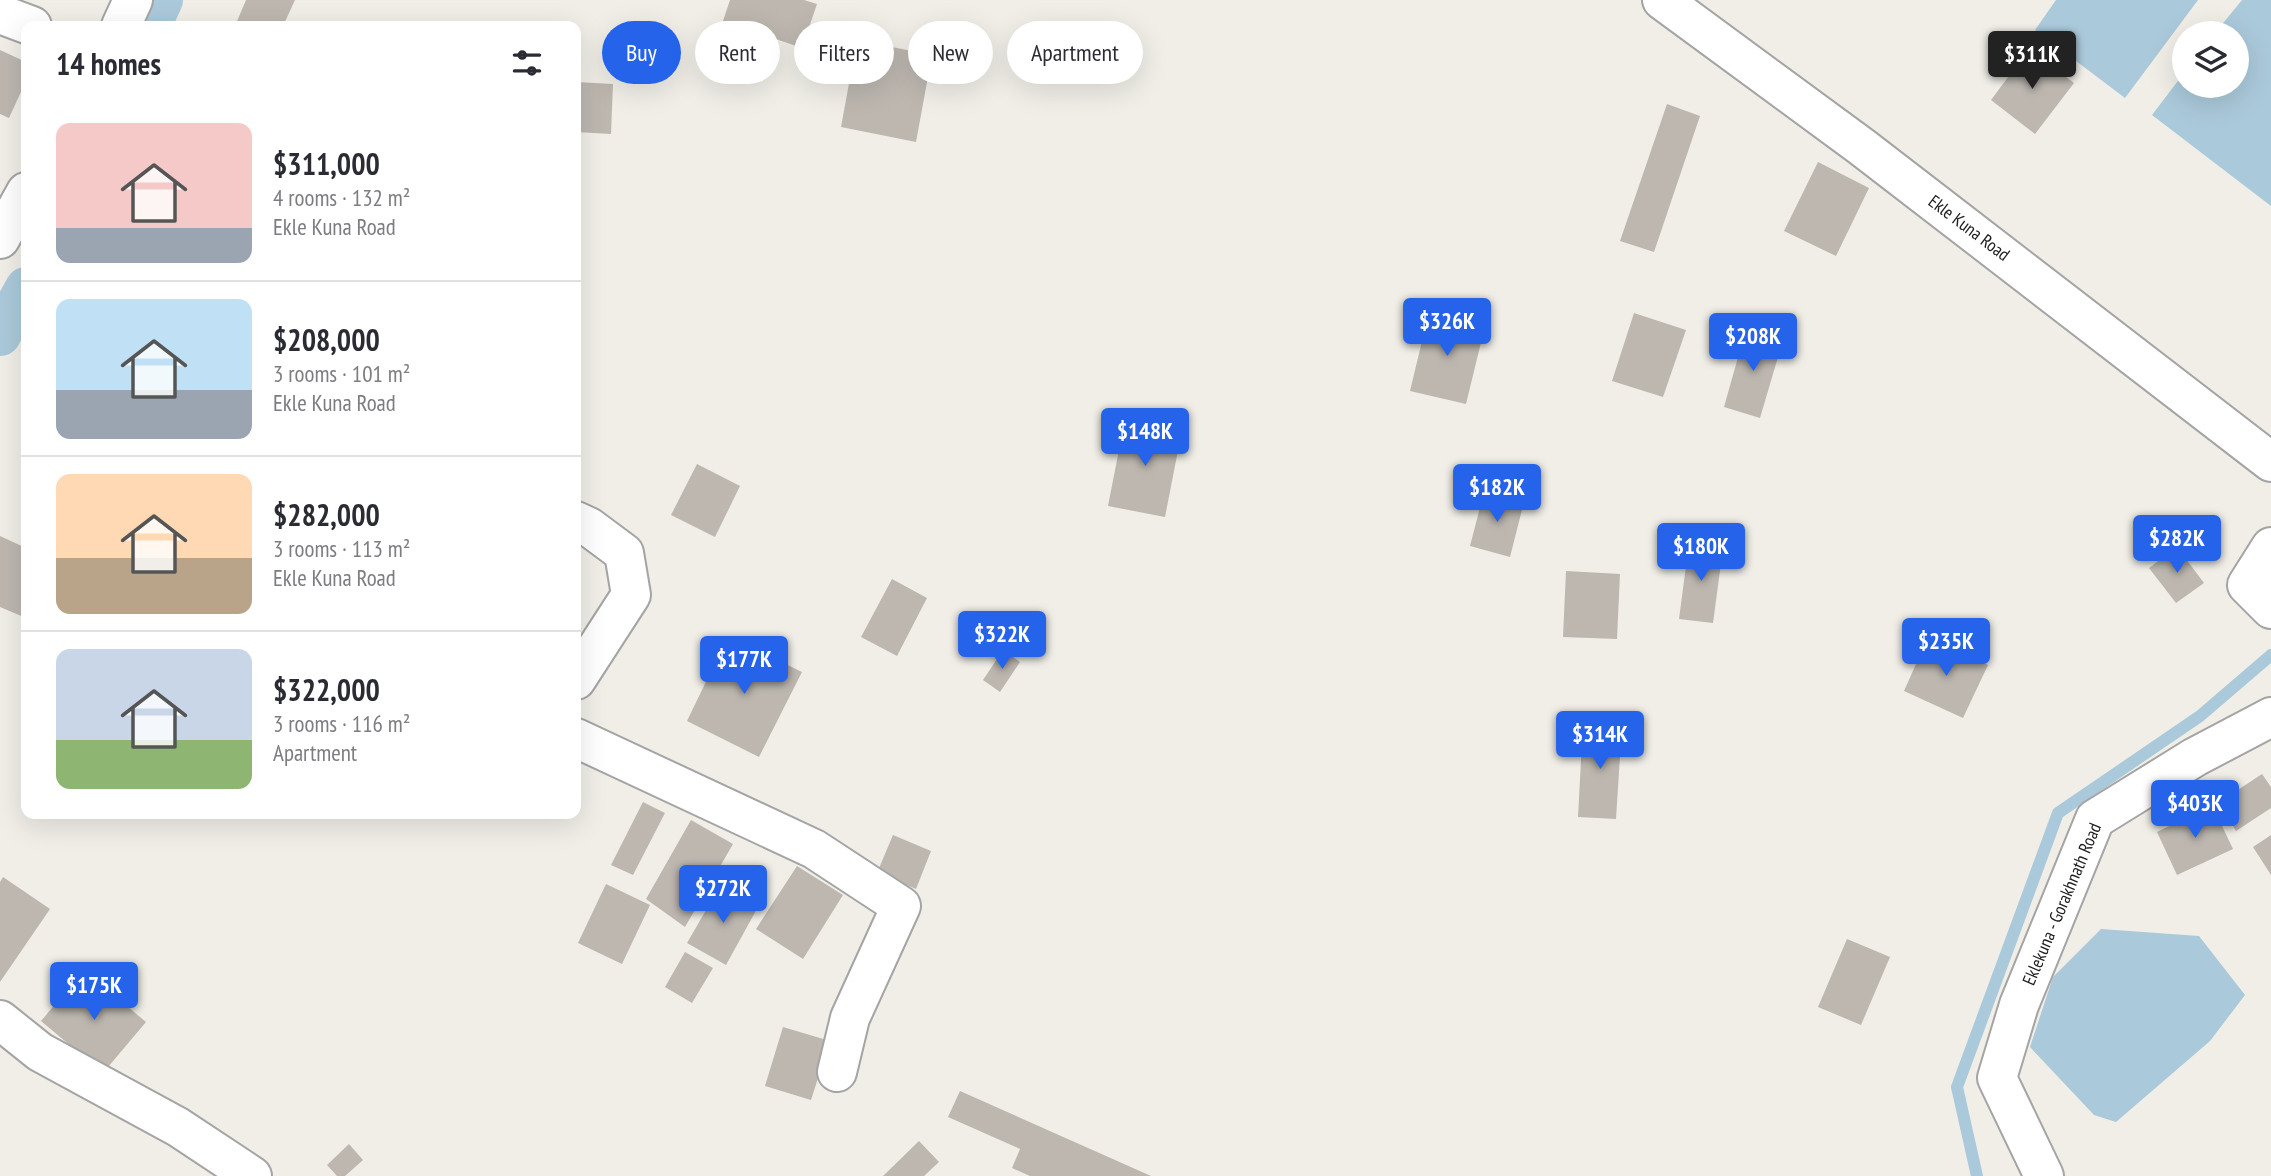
<!DOCTYPE html>
<meta charset="utf-8">
<style>
:root{--surface:#fff;--page:#f2f2f3;--text:#2b2b33;--muted:#7c7c81;--line:#e1e1e2;--accent:#2563eb}
body{margin:0;font-family:"PT Sans Narrow",sans-serif;background:var(--page);color:var(--text);height:100vh;display:flex;flex-direction:column;font-size:26px;white-space:nowrap}
*{box-sizing:border-box;margin:0}
p{font-size:23px;color:var(--muted)}
.icon{flex:none;width:38px;height:38px;fill:none;stroke:currentColor;stroke-width:2;stroke-linecap:round;stroke-linejoin:round}
.map{position:relative;flex:1;overflow:hidden}
.panel{position:absolute;left:21px;top:21px;width:560px;height:798px;display:flex;flex-direction:column;background:var(--surface);border-radius:14px;box-shadow:0 7px 28px #0002}
.panel>*{flex:none}
.banner{position:absolute;left:602px;top:21px;width:665px;height:63px;display:flex;gap:14px}
.buttons{position:absolute;left:2172px;top:21px;display:grid;gap:14px}
.buttons a{display:grid;place-items:center;width:77px;height:77px;border-radius:50%;background:var(--surface);box-shadow:0 7px 28px #0002;font-size:35px}
.price{position:absolute;translate:-50% -60px;padding:0 16px;border-radius:7px;background:var(--accent);color:#fff;font-size:23px;line-height:46px;filter:drop-shadow(0 2px 4px #0008)}
.price::after{content:'';position:absolute;left:50%;top:42px;width:21px;height:16px;margin-left:-10px;background:inherit;clip-path:polygon(0 0,100% 0,50% 100%)}
.price.on{background:#222;color:#fff}
ul{padding:0;list-style:none}
li{display:flex;align-items:center;gap:21px;height:175px;padding:0 35px}
li+li{border-top:2px solid var(--line)}
li span{display:grid;place-items:center;flex:none;width:196px;height:140px;border-radius:14px;color:#555}
li>.icon{margin-inline-start:auto}
span .icon{width:84px;height:84px;fill:#fffc;stroke-width:1}
li b{font-size:30px}
h2{display:flex;justify-content:space-between;align-items:center;height:84px;padding:0 35px;font-size:30px}
.pill{padding:0 24px;border-radius:32px;background:var(--surface);box-shadow:0 7px 28px #0002;font-size:24px;line-height:63px}
.pill.on{background:var(--accent);color:#fff}
.map>svg:first-child{display:block}
.water{fill:#aac9da}
.lines{fill:none;stroke-linecap:round;stroke-linejoin:round}
.stream{stroke:#aac9da;stroke-width:12}
.canal{stroke:#aac9da;stroke-width:42}
.building{fill:#bdb7b0}
.minor-casing{stroke:#a4a4a4;stroke-width:42}
.minor{stroke:#fff;stroke-width:38}
.labels{text-anchor:middle;stroke-width:7;stroke-linejoin:round;paint-order:stroke}
.street-label{font-size:18px;fill:#202020;stroke:#fff}
</style>
<div class="map">
<svg width="2271" height="1176" viewBox="0 0 2271 1176">
<rect width="100%" height="100%" fill="#f0eee7"/>
<path class="water" d="M2056 0H2198L2125 98 2035 30Z
M2242 0H2271V206L2152 115 2184 73V86H2236V33H2215Z
M2101 929 2199 936 2245 995 2210 1041 2116 1122 2094 1115 2030 1047 2053 977Z"/>
<g class="lines">
<path class="stream" d="M1977 1176 1957 1087 2058 813 2200 716 2271 655"/>
<path class="canal" d="M150 26 162 0
M0 335 26 288"/>
</g>
<path class="building" d="M246 0H295L283 26H235Z
M730 0H804L817 4 802 48 723 21Z
M857 40 932 55 916 142 841 127Z
M2029 49 2074 83 2035 134 1991 100Z
M0 50 26 62V81L9 118 0 114Z
M576 82 613 84 611 134 576 132Z
M1667 104 1700 116 1654 252 1620 241Z
M1818 162 1869 188 1836 256 1784 231Z
M1429 312 1485 326 1466 404 1410 391Z
M1634 313 1686 330 1663 397 1612 381Z
M1746 329 1783 340 1760 418 1724 407Z
M1125 419 1182 430 1165 517 1108 506Z
M697 464 740 486 715 537 671 515Z
M1484 492 1524 502 1510 557 1470 546Z
M0 536 26 548V618L0 607Z
M1689 543 1723 548 1713 623 1679 619Z
M2177 547 2204 583 2176 603 2149 568Z
M1566 571 1620 574 1617 639 1563 637Z
M892 579 927 598 897 656 861 637Z
M728 636 802 672 759 757 687 721Z
M1928 637 1988 665 1963 718 1904 691Z
M1003 650 1020 662 1000 692 983 680Z
M1583 723 1622 725 1616 819 1578 817Z
M2262 774 2271 787V808L2236 831 2218 803Z
M643 802 665 813 633 875 611 865Z
M2212 805 2233 849 2177 875 2157 832Z
M691 820 733 844 685 927 646 899Z
M893 835 931 851 916 889 877 873Z
M2271 835V875L2253 847Z
M797 866 843 895 803 959 756 929Z
M3 877 50 909 0 982V882Z
M606 884 650 905 622 964 578 943Z
M720 886 758 907 726 965 687 943Z
M1847 939 1890 957 1861 1025 1818 1007Z
M685 952 713 968 692 1003 665 987Z
M84 970 146 1022 103 1073 41 1021Z
M783 1027 830 1041 811 1100 765 1086Z
M960 1091 1151 1176H1030L1012 1168 1020 1149 948 1117Z
M919 1141 939 1162 924 1176H883Z
M349 1144 363 1160 345 1176H337L327 1165Z"/>
<g class="lines">
<defs>
<path id="minor" d="M1662 0 1862 147 2271 462
M0 14 32 26
M121 26 133 0
M0 239 26 192
M576 521 589 527 624 553 631 595 576 680
M2271 547 2247 585 2271 609
M576 738 814 849 901 906 850 1018 837 1072
M0 1020 40 1052 178 1127 252 1176
M2044 1176 1997 1078 2019 1005 2095 819 2195 757 2271 717"/>
</defs>
<use href="#minor" class="minor-casing"/>
<use href="#minor" class="minor"/>
</g>
<g class="labels">
<g class="street-label">
<text transform="translate(1969 228) rotate(37)" y="6">Ekle Kuna Road</text>
<text transform="translate(2062 904) rotate(-67)" y="6">Eklekuna - Gorakhnath Road</text>
</g>
</g>
</svg>
<div class="buttons">
<a><svg class="icon" aria-label="layers" viewBox="0 0 24 24"><path d="M12 4l9 5-9 5-9-5zM3 14l9 5 9-5"/></svg></a>
</div>
<b class="price on" style="left:2032px;top:91px">$311K</b>
<b class="price" style="left:1447px;top:358px">$326K</b>
<b class="price" style="left:1753px;top:373px">$208K</b>
<b class="price" style="left:1145px;top:468px">$148K</b>
<b class="price" style="left:1497px;top:524px">$182K</b>
<b class="price" style="left:2177px;top:575px">$282K</b>
<b class="price" style="left:1701px;top:583px">$180K</b>
<b class="price" style="left:1002px;top:671px">$322K</b>
<b class="price" style="left:1946px;top:678px">$235K</b>
<b class="price" style="left:744px;top:696px">$177K</b>
<b class="price" style="left:1600px;top:771px">$314K</b>
<b class="price" style="left:2195px;top:840px">$403K</b>
<b class="price" style="left:723px;top:925px">$272K</b>
<b class="price" style="left:94px;top:1022px">$175K</b>
<div class="banner">
<a class="pill on">Buy</a>
<a class="pill">Rent</a>
<a class="pill">Filters</a>
<a class="pill">New</a>
<a class="pill">Apartment</a>
</div>
<section class="panel">
<h2>14 homes<svg class="icon" aria-label="filters" viewBox="0 0 24 24"><path d="M4 7h16M4 17h16"/><circle cx="9" cy="7" r="2"/><circle cx="15" cy="17" r="2"/></svg></h2>
<ul>
<li><span style="background:linear-gradient(#f6c9c9 75%,#9aa5b1 0)"><svg class="icon" aria-label="home" viewBox="0 0 24 24"><path d="M3 11l9-7 9 7M6 9v11h12V9"/></svg></span><div><b>$311,000</b><p>4 rooms · 132 m²</p><p>Ekle Kuna Road</p></div></li>
<li><span style="background:linear-gradient(#bfe0f5 65%,#9aa5b1 0)"><svg class="icon" aria-label="home" viewBox="0 0 24 24"><path d="M3 11l9-7 9 7M6 9v11h12V9"/></svg></span><div><b>$208,000</b><p>3 rooms · 101 m²</p><p>Ekle Kuna Road</p></div></li>
<li><span style="background:linear-gradient(#ffd9b3 60%,#b9a48a 0)"><svg class="icon" aria-label="home" viewBox="0 0 24 24"><path d="M3 11l9-7 9 7M6 9v11h12V9"/></svg></span><div><b>$282,000</b><p>3 rooms · 113 m²</p><p>Ekle Kuna Road</p></div></li>
<li><span style="background:linear-gradient(#c9d6e8 65%,#8fb573 0)"><svg class="icon" aria-label="home" viewBox="0 0 24 24"><path d="M3 11l9-7 9 7M6 9v11h12V9"/></svg></span><div><b>$322,000</b><p>3 rooms · 116 m²</p><p>Apartment</p></div></li>
</ul>
</section>
</div>
